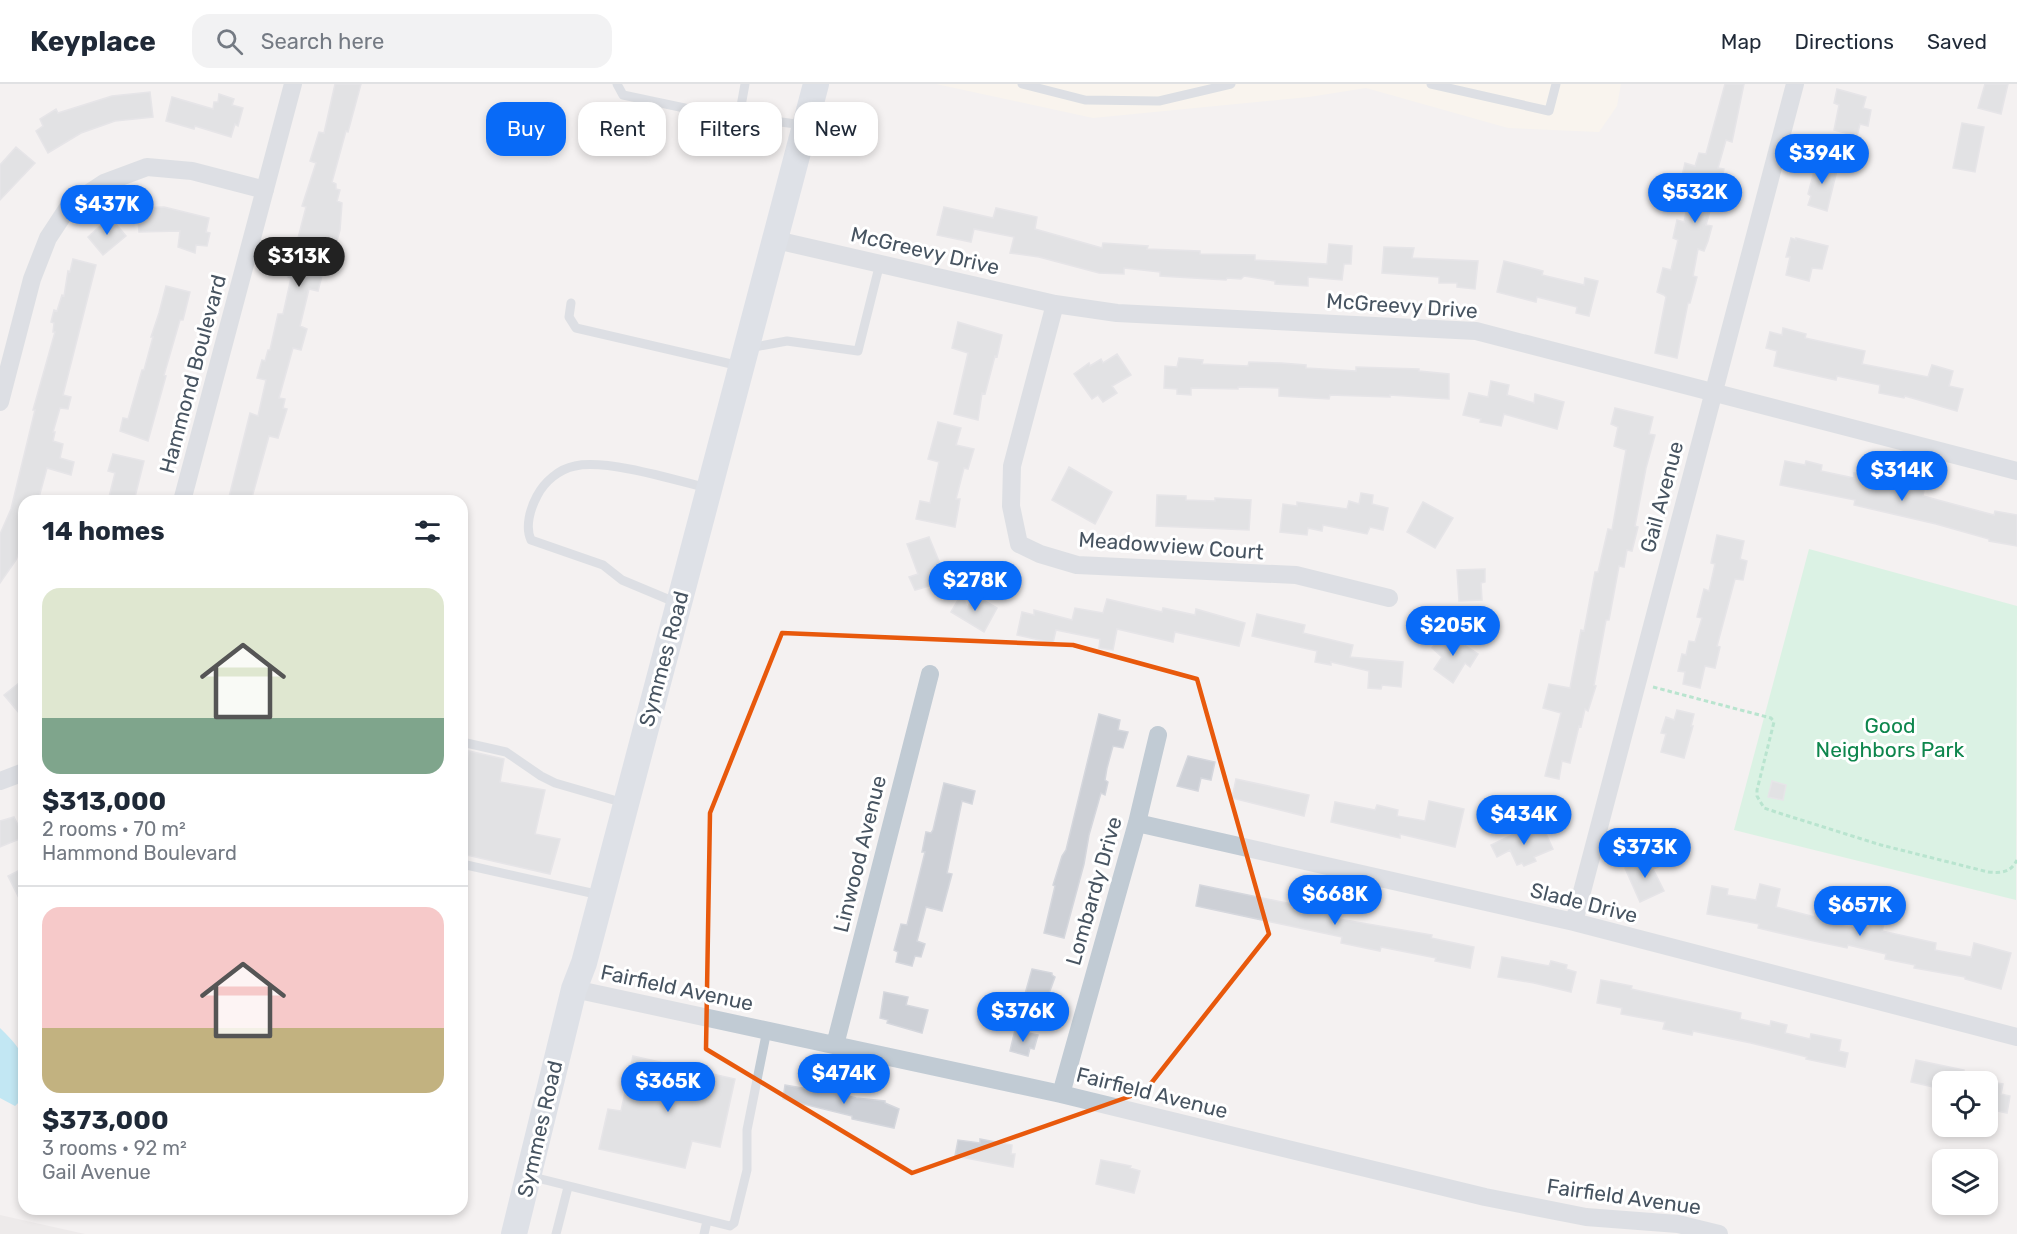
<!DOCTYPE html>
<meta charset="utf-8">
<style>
:root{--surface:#fff;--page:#f2f2f3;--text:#1f2937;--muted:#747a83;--line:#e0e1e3;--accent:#086af7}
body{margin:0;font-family:Rubik,sans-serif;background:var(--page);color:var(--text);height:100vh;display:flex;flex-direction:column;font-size:22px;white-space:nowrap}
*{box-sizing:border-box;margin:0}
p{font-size:20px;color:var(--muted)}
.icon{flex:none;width:33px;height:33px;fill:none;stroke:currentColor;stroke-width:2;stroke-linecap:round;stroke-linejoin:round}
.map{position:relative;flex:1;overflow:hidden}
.details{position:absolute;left:18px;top:411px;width:450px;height:720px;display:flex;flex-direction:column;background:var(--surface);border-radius:18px;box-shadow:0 3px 9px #0003}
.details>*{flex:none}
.hud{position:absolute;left:486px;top:18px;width:570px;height:54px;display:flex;gap:12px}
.tools{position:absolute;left:1932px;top:987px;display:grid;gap:12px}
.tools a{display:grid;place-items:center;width:66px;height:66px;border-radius:12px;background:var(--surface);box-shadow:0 3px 9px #0003;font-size:30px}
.price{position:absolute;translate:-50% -51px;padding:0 14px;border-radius:21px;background:var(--accent);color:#fff;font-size:20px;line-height:39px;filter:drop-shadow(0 2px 3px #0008)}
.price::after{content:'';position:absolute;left:50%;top:36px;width:18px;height:14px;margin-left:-9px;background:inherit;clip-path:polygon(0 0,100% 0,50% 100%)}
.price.current{background:#222;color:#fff}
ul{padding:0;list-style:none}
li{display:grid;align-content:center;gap:12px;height:318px;padding:0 24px}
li+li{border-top:2px solid var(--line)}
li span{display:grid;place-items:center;height:186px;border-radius:18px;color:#555}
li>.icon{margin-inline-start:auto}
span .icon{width:108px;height:108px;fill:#fffc;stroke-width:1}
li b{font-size:26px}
h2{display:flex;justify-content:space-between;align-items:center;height:72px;padding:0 24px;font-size:26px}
.chip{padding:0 21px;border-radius:18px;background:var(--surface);box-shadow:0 3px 9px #0003;font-size:21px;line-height:54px}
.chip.current{background:var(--accent);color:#fff}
header{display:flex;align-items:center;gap:36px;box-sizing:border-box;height:84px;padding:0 30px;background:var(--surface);border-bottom:2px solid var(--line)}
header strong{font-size:28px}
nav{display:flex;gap:33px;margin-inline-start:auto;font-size:21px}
.search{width:420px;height:54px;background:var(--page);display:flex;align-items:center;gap:15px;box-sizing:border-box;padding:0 21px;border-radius:18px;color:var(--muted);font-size:22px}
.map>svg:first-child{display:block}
.commercial{fill:#fef9eb}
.education{fill:#e5e2e3}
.green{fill:#bdf4d4}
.water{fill:#86dbf5}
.building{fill:#cdd0d6;stroke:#d5d7dd;stroke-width:1.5}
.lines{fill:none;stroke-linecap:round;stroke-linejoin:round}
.path{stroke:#71d6a7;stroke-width:3;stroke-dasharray:4.5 3;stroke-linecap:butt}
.service{stroke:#c1cbd4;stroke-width:9}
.minor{stroke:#c1cbd4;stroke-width:18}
.secondary{stroke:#c3cedc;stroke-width:26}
.marked{fill:none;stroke:#e8590c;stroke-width:4.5;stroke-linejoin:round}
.labels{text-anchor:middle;stroke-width:6;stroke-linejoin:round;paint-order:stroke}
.street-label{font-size:21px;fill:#475461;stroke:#fff}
.park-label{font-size:21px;fill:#0e864d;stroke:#fff}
</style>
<header>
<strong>Keyplace</strong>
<div class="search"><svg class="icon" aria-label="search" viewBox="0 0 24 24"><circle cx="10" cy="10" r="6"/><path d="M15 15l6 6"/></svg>Search here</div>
<nav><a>Map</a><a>Directions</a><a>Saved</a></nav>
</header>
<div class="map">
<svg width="2017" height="1150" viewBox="0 0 2017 1150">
<rect width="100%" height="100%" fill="#f4f1f1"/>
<path class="commercial" d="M936 0H1621L1617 22 1599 48 1508 44 1366 4 1309 13 1093 34Z"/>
<path class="education" d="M0 1131 85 1150H0Z"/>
<path class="green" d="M1809 465 2017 522 2016 816 1734 746Z"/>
<path class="water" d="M0 944C29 972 24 975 24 1013L15 1022 0 1014Z"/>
<path class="building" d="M335 0H361L348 48 346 47 332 98 336 100V105L340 106 337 117 342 119 340 146 334 167 329 165 318 207 309 205 300 242 307 245 301 266 293 264 279 314 285 315 283 324 287 325 278 354 269 352 251 417H228L250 329 258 332 266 296 257 294 262 276 265 277 268 266H270L278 230H283L291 194 288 193 306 123 302 122 316 79 310 77 319 48 324 49Z
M1725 0H1744L1732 58 1726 56 1718 84 1724 85 1717 113 1714 112 1706 141 1712 142 1708 157 1704 167 1698 165 1693 192 1697 193 1690 219H1688L1677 274 1655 269 1666 213 1664 211 1657 208 1663 184 1671 186 1678 156 1673 154 1677 136 1684 138 1691 106 1680 101 1685 79 1695 82 1699 69 1706 70Z
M1985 0H2008L2001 30 1978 24Z
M1837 5 1866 13 1863 24 1871 26 1868 42 1860 40 1857 52 1834 46 1839 21 1834 19Z
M150 8 153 33 115 37 81 49 48 69 36 47 43 42 40 35 56 25 58 29 112 12Z
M219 10 234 15 232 21 243 24 238 42 235 40 231 53 195 42 194 45 166 37 172 13 213 25 214 18H218Z
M1962 39 1984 43 1975 88 1953 84Z
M16 63 35 79 0 116V81Z
M1817 76 1838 82 1827 127 1808 121 1811 112 1808 110Z
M164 123 209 134 206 148 210 149 207 162 196 161 195 169 178 163 180 147 139 148 137 124Z
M944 123 993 134 996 124 1037 133 1035 145 1102 164 1103 159 1148 162 1147 165 1200 167V170L1255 171V176L1327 180 1329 160 1352 162 1351 180H1344L1342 196 1308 193V202L1275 200V197L1244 192 1241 195 1227 194 1226 196 1160 192V188L1124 184V190L1099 189 1039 173 1010 169 1014 153 974 145 971 158 937 151Z
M110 133 126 152 103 171 88 153Z
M1791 154 1796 156V154L1828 162 1822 185 1812 184 1809 197 1786 191 1790 173H1786Z
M1384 163 1414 164 1412 174 1478 177 1475 205 1457 203V199H1439V193L1382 189Z
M73 175 96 181 63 311 71 313 68 325 60 324 53 348H55L53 357 63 360 60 374 74 378 71 391 47 384 38 417H24V456L16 476 0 499V450L11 425 35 326H33L55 248H53L54 239 51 238 54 226 57 227 62 211 64 212 68 187 70 188Z
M1504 177 1543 187 1542 191 1584 201 1585 194 1598 197 1589 232 1576 229 1577 223 1537 213 1536 218 1497 208Z
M166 202 190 208 183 236H180L164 291 166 292 148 357 120 347 123 334 128 335 142 286H144L153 253H151L159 229Z
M958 238 1002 251 997 273 995 272 985 310 982 309 978 336 954 330 968 269 952 264Z
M1783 244 1806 250 1805 254 1865 267 1862 280 1928 293 1932 281 1953 287 1949 302 1963 305 1957 327 1905 312 1904 314 1879 309 1880 301 1837 292 1836 296 1774 282 1777 267 1766 264 1770 248 1782 251Z
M1117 270 1131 291 1112 302 1117 309 1103 318 1098 311 1092 315 1074 290 1089 279 1090 282 1101 275 1103 279Z
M1179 274 1203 276 1202 280 1248 282 1249 278 1281 279 1306 281V284L1356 287V283L1419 285V287L1449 290V315L1390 311V313L1330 311 1329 315 1279 312V304L1238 303V305L1191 304V311L1177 310V305L1164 304 1165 282 1177 283Z
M1491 297 1509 301 1507 311 1534 319 1535 310 1564 318 1557 345 1504 330 1501 342 1480 338 1481 335 1463 331 1469 309 1488 313Z
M1615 324 1653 333 1649 350 1655 351 1646 384 1635 442 1638 443 1632 467 1627 466 1624 483 1619 482 1609 536H1606L1594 601 1596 602 1588 627 1585 625 1581 643 1579 642 1570 679 1562 677 1559 695 1545 692 1561 629 1543 624 1549 600 1570 604 1581 546 1584 547 1595 488H1598L1608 445 1612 446 1626 366 1614 362 1618 343 1611 340Z
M938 338 961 344 956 361 974 365 968 385 964 384 956 415H960L955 443 916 435 920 417 930 419 939 378 928 375Z
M113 370 144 377 134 417H108L115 389 108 387Z
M1785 377 1805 381 1806 377 1822 381 1821 387 1854 394V389L1874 393 1872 400 1904 406 1905 402 1924 406 1923 412 1994 431 1995 427 2017 431V462L1989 457V455L1936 440 1854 421 1855 416 1780 401Z
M1069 383 1112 408 1095 440 1052 416Z
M1361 409 1373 411 1372 420 1388 424 1383 446 1370 443 1367 450 1323 441 1322 447 1308 444 1307 451 1280 448 1283 420 1297 422V418L1347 425 1349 417 1359 420Z
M1157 411 1186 412V416L1215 417V414L1251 416 1249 446 1156 442Z
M1423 418 1453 434 1435 464 1407 448Z
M1717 451 1744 457 1740 475 1747 477 1743 496 1735 495 1717 562 1720 563 1715 584 1705 582 1700 604 1683 600 1685 588 1678 587 1682 570 1686 571 1689 557 1695 558 1702 534 1697 533 1704 505 1709 507 1715 480 1711 479Z
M929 453 941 482 951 478 957 494 915 506 909 493 918 490 907 460Z
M1485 485V498L1481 499 1482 516 1459 517 1457 486Z
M962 509 967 524 975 511 997 524 984 548 951 528Z
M1107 515 1162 528 1163 524 1195 531 1196 525 1245 539 1239 562 1175 548 1173 558 1117 545 1113 566 1099 564 1100 555 1056 546 1053 559 1017 551 1022 528 1034 531V526L1072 536 1075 524 1103 529Z
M1257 530 1305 541 1303 549 1353 561 1350 573 1403 578 1401 603 1382 601 1381 605 1368 604 1369 587 1331 578V581L1315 578 1317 567 1252 552Z
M1442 550 1453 556 1454 554 1478 570 1470 583 1465 579 1453 599 1434 585 1442 573 1432 564Z
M24 595V635L4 611Z
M1677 626 1694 630 1691 642H1693L1684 674 1661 668 1666 650 1661 649 1666 633 1674 636Z
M1099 630 1120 636 1118 646 1128 648 1123 664 1113 662 1107 684 1105 696 1108 698 1105 711 1101 709 1089 751 1084 780 1064 854 1044 849 1055 802 1053 801 1062 772 1066 766Z
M469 667 504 675 500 698 545 706 535 750 560 755 550 790 462 770V698Z
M1188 672 1215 678 1211 696 1201 694 1198 707 1177 702Z
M1236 695 1309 711 1304 732 1232 714Z
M1772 697 1786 701 1783 716 1768 713Z
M944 699 975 707 972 720 962 717 947 789 952 790 942 827 926 823 917 857 925 860 921 873 915 872 912 882 896 878 898 868 894 866 901 840 907 841 925 768H922L926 748 931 749 933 746Z
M1429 717 1464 725 1455 763 1400 750V754L1331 738 1335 718 1375 726 1377 721 1398 726 1397 732 1425 737Z
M14 733 24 753 0 763V737Z
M1543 743 1553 765 1534 773 1536 777 1524 782 1522 779 1517 781 1510 766 1497 773 1491 761 1518 748 1520 753Z
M1652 771 1658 783 1653 785 1664 807 1640 818 1625 784Z
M24 784V824L8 792Z
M1760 800 1780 805 1776 823 1815 833V829L1831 833 1830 839 1858 845 1859 842 1869 844 1871 837 1884 840 1882 847 1936 859 1935 866 1971 873 1974 859 2011 869 2001 905 1965 895V893L1914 884 1915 881 1885 875 1886 870 1848 861 1847 864 1814 857 1758 844 1759 840 1707 830 1712 802 1728 805 1727 811 1756 816Z
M1200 801 1340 830 1339 835 1432 851 1431 854 1474 863 1470 884 1435 877 1436 874 1381 863 1380 867 1341 859 1342 853 1196 822Z
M1502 873 1549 882 1551 877 1567 881 1566 885 1576 888 1571 908 1534 899 1498 893Z
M1032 885 1052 889V891L1055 893 1047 915 1025 910Z
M1601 896 1632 902 1631 905 1741 929 1740 935 1770 942 1771 937 1787 941 1785 949 1810 955 1811 950 1841 956 1839 967 1848 969 1845 983 1806 975 1807 973 1751 959 1693 947 1692 951 1663 945 1665 938 1621 930 1622 924 1597 919Z
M884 908 908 913 906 921 928 926 922 949 887 939 888 936 880 934Z
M1015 946 1038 951 1034 965 1030 964 1028 972 1010 967Z
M633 972 735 995 720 1063 692 1057 685 1084 599 1065 608 1025 621 1027Z
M1916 976 1964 986 1961 998H1942V1005L1911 998Z
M1988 998 2003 1000 2001 1010 2010 1012 2007 1029 1988 1025Z
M785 1001 808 1005 809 1001 856 1014 885 1017V1019L899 1025 894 1044 852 1035V1032L783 1015Z
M980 1055 1012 1061 1011 1070H1015L1013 1083 955 1072 958 1056 980 1059Z
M1101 1076 1131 1082 1130 1084 1140 1087 1134 1109 1096 1100Z"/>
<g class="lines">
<path class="path" d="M1653 603 1771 634 1774 638 1757 706V712L1764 724 1782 730 1881 761 1988 788C2002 789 2010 789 2017 776"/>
<path class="service" d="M617 0 623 11 694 26 803 41
M1022 0 1085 16 1159 17 1231 0
M1431 0 1549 27 1556 0
M739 33 745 0
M571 219 569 233 576 244 740 282
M749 264 787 257 858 267 880 179
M677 519 622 496 603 481 531 456C525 443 530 425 537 412 544 398 559 385 575 382 607 375 675 396 707 404
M462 658 506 668 541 692 555 699 624 719
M462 780 600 811
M529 1092 730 1142 734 1139 747 1086V1046L767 946
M556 1150 568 1103
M704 1150 707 1137"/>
<path class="minor" d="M776 156 1055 220 1117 229 1476 247 2017 387
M1055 220 1012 382 1011 422 1019 460 1040 470 1077 481 1296 491 1389 514
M0 318 32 195 48 154 69 122 104 99 147 83 192 87 265 106
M182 417 293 0
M0 697 24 688
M1137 739 1574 838 2017 953
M1574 838 1795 0
M574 905 1061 1010 1485 1113 1586 1133 1678 1140 1719 1150
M835 961 930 590
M1061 1010 1137 739 1158 651"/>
<path class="secondary" d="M514 1150 574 905 584 879 602 811 816 0"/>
</g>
<path d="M0 0H2017V1150H0ZM782 549 1073 561 1197 595 1269 850 1145 1007 912 1089 706 965 710 729Z" fill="#f4f1f1" fill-opacity=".55" fill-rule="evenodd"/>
<path class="marked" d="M782 549 1073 561 1197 595 1269 850 1145 1007 912 1089 706 965 710 729Z"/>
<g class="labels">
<g class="street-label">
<text transform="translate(925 167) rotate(13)" y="7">McGreevy Drive</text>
<text transform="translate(1402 222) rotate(4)" y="7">McGreevy Drive</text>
<text transform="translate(193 290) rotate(-75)" y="7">Hammond Boulevard</text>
<text transform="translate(1662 413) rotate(-75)" y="7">Gail Avenue</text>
<text transform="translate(1171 462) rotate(4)" y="7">Meadowview Court</text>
<text transform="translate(664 575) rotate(-75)" y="7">Symmes Road</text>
<text transform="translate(860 770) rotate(-76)" y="7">Linwood Avenue</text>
<text transform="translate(1094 807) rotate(-74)" y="7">Lombardy Drive</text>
<text transform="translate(1584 819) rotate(14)" y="7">Slade Drive</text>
<text transform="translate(677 904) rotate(12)" y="7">Fairfield Avenue</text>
<text transform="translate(1152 1009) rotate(14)" y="7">Fairfield Avenue</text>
<text transform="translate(540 1045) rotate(-77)" y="7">Symmes Road</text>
<text transform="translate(1624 1113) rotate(8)" y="7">Fairfield Avenue</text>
</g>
<g class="park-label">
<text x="1890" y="649">Good<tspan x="1890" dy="24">Neighbors Park</tspan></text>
</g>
</g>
</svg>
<div class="tools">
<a><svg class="icon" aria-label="locate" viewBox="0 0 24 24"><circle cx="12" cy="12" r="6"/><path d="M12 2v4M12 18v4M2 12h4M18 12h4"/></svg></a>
<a><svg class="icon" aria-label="layers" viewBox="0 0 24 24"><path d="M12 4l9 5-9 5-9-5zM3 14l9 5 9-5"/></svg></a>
</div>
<b class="price" style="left:1822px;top:101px">$394K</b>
<b class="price" style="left:1695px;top:140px">$532K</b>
<b class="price" style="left:107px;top:152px">$437K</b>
<b class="price current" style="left:299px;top:204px">$313K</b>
<b class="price" style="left:1902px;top:418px">$314K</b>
<b class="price" style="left:975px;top:528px">$278K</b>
<b class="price" style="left:1453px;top:573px">$205K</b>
<b class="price" style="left:1524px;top:762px">$434K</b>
<b class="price" style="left:1645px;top:795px">$373K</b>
<b class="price" style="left:1335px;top:842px">$668K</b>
<b class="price" style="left:1860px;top:853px">$657K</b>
<b class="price" style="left:1023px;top:959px">$376K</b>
<b class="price" style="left:844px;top:1021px">$474K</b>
<b class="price" style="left:668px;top:1029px">$365K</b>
<div class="hud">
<a class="chip current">Buy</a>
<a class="chip">Rent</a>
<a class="chip">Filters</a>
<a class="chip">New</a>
</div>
<section class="details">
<h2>14 homes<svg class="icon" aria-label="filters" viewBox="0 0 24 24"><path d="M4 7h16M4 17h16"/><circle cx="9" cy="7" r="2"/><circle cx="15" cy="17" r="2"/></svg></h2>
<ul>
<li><span style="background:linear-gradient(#dfe7d0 70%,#7fa58c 0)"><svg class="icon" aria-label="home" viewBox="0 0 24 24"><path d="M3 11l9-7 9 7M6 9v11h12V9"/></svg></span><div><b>$313,000</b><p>2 rooms · 70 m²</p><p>Hammond Boulevard</p></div></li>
<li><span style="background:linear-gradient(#f6c9c9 65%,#c2b280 0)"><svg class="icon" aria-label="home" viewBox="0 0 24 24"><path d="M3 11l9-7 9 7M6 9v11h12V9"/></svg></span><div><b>$373,000</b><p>3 rooms · 92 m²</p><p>Gail Avenue</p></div></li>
</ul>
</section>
</div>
